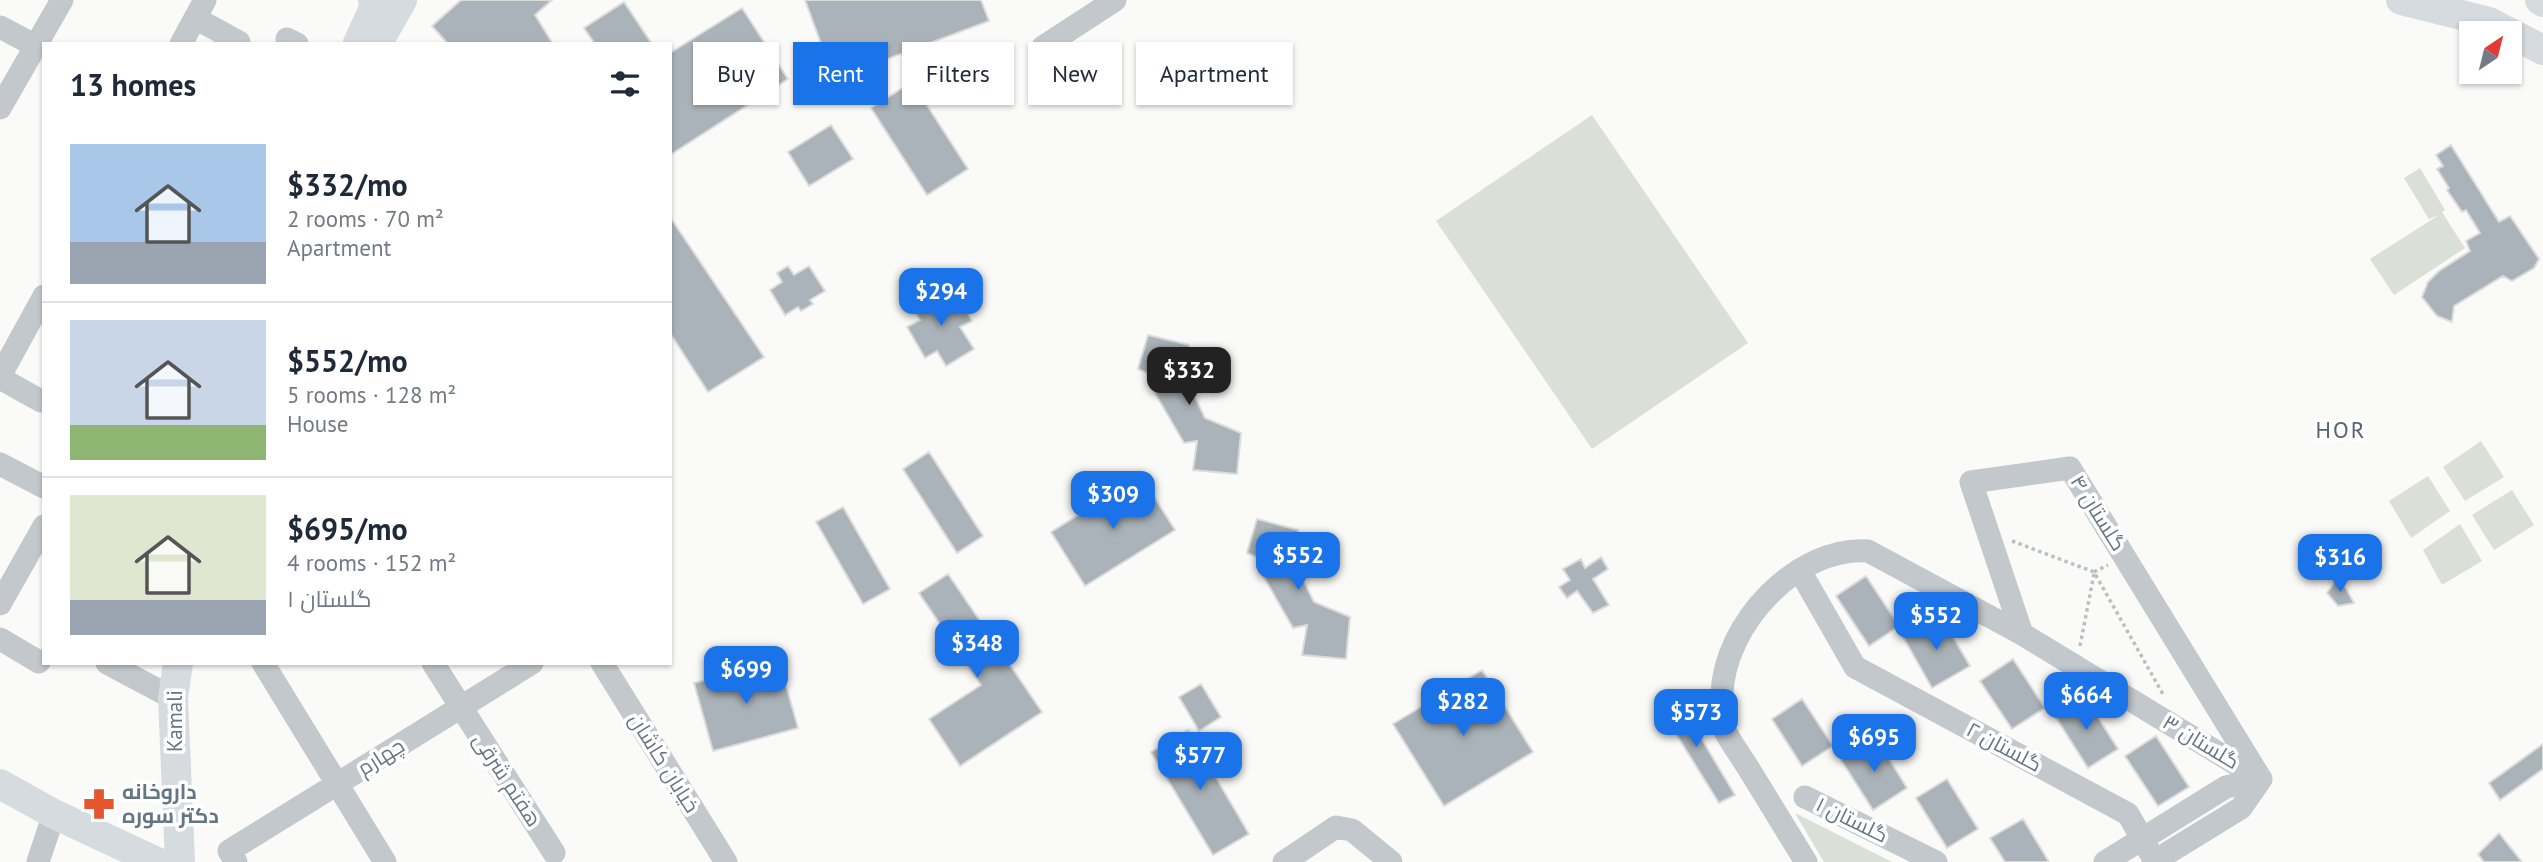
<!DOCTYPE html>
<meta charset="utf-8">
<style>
:root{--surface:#fff;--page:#f2f2f3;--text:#1f2937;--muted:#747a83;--line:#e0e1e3;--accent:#1a73e8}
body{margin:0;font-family:"PT Sans",Cairo,sans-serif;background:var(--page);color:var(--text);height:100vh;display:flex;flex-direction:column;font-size:26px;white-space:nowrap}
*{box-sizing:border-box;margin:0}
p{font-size:23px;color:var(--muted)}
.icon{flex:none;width:38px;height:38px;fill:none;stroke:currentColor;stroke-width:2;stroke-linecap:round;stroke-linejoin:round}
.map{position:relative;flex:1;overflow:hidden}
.drawer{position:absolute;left:42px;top:42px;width:630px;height:623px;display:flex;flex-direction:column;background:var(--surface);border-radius:0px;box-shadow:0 2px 5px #0004}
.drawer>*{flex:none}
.banner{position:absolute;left:693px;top:42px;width:665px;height:63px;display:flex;gap:14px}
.needle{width:46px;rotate:35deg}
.tools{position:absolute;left:2459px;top:21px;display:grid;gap:14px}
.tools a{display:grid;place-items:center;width:63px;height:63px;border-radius:0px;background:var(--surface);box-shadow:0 2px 5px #0004;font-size:35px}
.price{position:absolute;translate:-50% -60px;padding:0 16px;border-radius:14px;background:var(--accent);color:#fff;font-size:23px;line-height:46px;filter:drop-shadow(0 2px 4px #0008)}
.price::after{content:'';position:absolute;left:50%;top:42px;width:21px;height:16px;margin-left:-10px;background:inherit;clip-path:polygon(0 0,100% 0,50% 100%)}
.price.current{background:#222;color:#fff}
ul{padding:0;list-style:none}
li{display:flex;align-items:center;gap:21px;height:175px;padding:0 28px}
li+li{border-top:2px solid var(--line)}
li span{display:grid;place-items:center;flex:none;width:196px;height:140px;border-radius:0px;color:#555}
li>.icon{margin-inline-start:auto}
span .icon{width:84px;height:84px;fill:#fffc;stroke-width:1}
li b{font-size:30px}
h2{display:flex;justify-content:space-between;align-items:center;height:84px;padding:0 28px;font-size:30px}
.chip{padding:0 24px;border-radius:0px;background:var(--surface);box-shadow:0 2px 5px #0004;font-size:24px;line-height:63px}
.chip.current{background:var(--accent);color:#fff}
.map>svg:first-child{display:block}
.green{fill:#dadfd7}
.building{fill:#aab3b9;stroke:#dcdcda;stroke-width:2}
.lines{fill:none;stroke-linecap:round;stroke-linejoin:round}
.path{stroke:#bbbfc2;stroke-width:3.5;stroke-dasharray:3.5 3.5;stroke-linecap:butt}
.minor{stroke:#c3c8cc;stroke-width:23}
.major{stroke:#d6dbdf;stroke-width:30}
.labels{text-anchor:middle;stroke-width:7;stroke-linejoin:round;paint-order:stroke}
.street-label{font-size:21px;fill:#657683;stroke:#fff}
.poi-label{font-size:21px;font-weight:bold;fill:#657683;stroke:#fff;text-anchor:start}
.neighbourhood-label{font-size:23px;letter-spacing:2px;fill:#57646e;stroke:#fff}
</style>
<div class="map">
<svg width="2543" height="862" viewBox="0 0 2543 862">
<rect width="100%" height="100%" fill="#fafaf8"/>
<path class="green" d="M1592 115 1748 343 1592 449 1436 221Z
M2420 168 2445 210 2442 212 2465 248 2394 295 2370 259 2439 215 2429 219 2404 178Z
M2481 441 2504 477 2465 501 2443 467Z
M2428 476 2450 511 2411 538 2389 501Z
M2512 490 2534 525 2494 550 2472 515Z
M2460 524 2482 561 2442 585 2423 550Z
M1795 813 1892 862H1824Z"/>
<path class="building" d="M461 0H552L535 15 553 44H448L432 26Z
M805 0H981L989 21 834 79Z
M624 2 652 44H595L584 28Z
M742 8 788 79 670 155V53Z
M912 82 968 169 927 195 871 108Z
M831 125 853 159 809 186 788 152Z
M2451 145 2499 222 2510 216 2539 259 2534 268 2512 281 2503 276 2454 306 2452 322 2437 316 2422 297 2428 282 2439 271 2470 251 2466 241 2480 233 2466 210 2462 212 2447 190 2449 188 2437 169 2443 166 2436 155Z
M670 217 764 357 708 392 670 333Z
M788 266 794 275 809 266 825 291 810 300 813 304 801 311 798 307 785 315 770 290 782 282 777 273Z
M938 289 951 310 962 303 972 321 960 327 974 349 946 366 937 351 925 358 907 327 920 320 911 305Z
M1148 335 1189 345 1188 383 1205 418 1241 433 1237 474 1193 470 1197 441 1184 443 1152 388 1157 377 1138 369Z
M929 452 983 536 957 553 903 469Z
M1141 476 1175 530 1085 586 1051 532Z
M843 507 890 589 863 604 816 522Z
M1257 519 1298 530 1297 568 1314 602 1350 617 1346 659 1302 655 1307 625 1293 628 1261 572 1266 561 1247 553Z
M1601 557 1608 569 1593 579 1609 605 1593 613 1577 591 1567 598 1559 587 1570 580 1563 569 1581 559 1585 568Z
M948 574 1042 712 960 766 929 719 981 685 919 593Z
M1866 576 1899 626 1869 646 1836 596Z
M2339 576 2354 603 2338 606 2327 593Z
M1940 615 1970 666 1932 688 1903 637Z
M2013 659 2045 708 2012 729 1980 681Z
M779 660 798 728 713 751 694 683Z
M1482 670 1533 752 1444 806 1393 724Z
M1201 684 1221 717 1199 731 1179 697Z
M1676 696 1735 795 1719 803 1658 705Z
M2085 697 2118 749 2088 768 2055 716Z
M1802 699 1833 746 1802 766 1772 719Z
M1188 730 1249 834 1213 855 1151 752Z
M2156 736 2189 787 2158 806 2125 756Z
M1876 738 1907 788 1873 810 1841 760Z
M2543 744V769L2500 800 2489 783Z
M1947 779 1978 829 1947 848 1916 798Z
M2023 819 2049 862H2005L1990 838Z
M2499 833 2522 862H2484L2478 854Z"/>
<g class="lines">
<path class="path" d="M2012 541 2094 572 2164 696
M2094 572 2108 565
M2080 646 2094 574"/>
<path class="minor" d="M195 18 239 42
M0 27 36 46
M287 39 297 44
M181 44 205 0
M1043 47 1115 0
M0 108 62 0
M0 376 44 296
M0 378 41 401
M0 464 44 487
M1800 571 1855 667 2128 814 2155 861
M0 604 44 526
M2022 634 1971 482 2070 468 2259 776
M0 639 39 662
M107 663 173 698
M263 663 385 862
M433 663 554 853
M602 663 726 862
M1805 797 1936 862
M38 862 54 814
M236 862 229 851 532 663
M1284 862 1336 827 1352 830 1391 862
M1806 862C1786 830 1767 798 1747 766 1739 753 1728 739 1722 725 1719 717 1722 703 1722 694 1724 624 1797 546 1868 551L2022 634 2261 779
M2105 862 2226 787 2261 779
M2153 862 2241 808 2261 779"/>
<path class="major" d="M2401 0 2489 22 2543 50
M2540 0 2543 2
M358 43 374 8 373 0
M377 44 402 0
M178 663 173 698 180 862
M0 784 54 814 157 862"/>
</g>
<defs>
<symbol id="pharmacy-bare" viewBox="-9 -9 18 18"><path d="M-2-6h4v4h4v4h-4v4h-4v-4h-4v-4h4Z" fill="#e4572e" stroke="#fff" stroke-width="2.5" paint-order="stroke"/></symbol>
</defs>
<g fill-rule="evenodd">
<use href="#pharmacy-bare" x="77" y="782" width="44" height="44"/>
</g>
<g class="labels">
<g class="street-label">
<text transform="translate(2098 513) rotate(58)" y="7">گلستان ۴</text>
<text transform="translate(175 721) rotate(-90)" y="7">Kamali</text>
<text transform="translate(2201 742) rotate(31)" y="7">گلستان ۳</text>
<text transform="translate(2004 747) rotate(28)" y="7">گلستان ۲</text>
<text transform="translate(381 757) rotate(-32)" y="7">چهارم</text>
<text transform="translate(664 763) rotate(58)" y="7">خیابان کاشان</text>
<text transform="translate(507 780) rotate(57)" y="7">هفتم شرقی</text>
<text transform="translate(1852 820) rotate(26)" y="7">گلستان ۱</text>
</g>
<g class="poi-label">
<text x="122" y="799">داروخانه<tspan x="122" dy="24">دکتر سوره</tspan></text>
</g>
<g class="neighbourhood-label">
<text x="2341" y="438">HOR</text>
</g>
</g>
</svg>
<div class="tools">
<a><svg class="needle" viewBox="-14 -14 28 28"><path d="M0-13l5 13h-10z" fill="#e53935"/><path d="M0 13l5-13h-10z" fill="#747a83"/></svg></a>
</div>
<b class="price" style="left:941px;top:328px">$294</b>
<b class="price current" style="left:1189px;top:407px">$332</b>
<b class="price" style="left:1113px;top:531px">$309</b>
<b class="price" style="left:1298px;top:592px">$552</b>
<b class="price" style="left:2340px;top:594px">$316</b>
<b class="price" style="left:1936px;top:652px">$552</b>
<b class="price" style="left:977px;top:680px">$348</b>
<b class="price" style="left:746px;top:706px">$699</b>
<b class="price" style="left:2086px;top:732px">$664</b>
<b class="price" style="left:1463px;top:738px">$282</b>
<b class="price" style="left:1696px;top:749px">$573</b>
<b class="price" style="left:1874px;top:774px">$695</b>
<b class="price" style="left:1200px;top:792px">$577</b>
<div class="banner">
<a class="chip">Buy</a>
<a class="chip current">Rent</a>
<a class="chip">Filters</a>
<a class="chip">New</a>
<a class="chip">Apartment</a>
</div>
<section class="drawer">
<h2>13 homes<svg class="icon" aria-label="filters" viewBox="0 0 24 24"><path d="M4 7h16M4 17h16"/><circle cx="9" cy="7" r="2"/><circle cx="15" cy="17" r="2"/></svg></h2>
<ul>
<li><span style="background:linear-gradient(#a9c7e8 70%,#9aa5b1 0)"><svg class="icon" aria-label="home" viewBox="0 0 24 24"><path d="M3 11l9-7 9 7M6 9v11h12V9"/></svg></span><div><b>$332/mo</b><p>2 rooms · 70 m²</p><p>Apartment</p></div></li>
<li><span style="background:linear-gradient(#c9d6e8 75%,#8fb573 0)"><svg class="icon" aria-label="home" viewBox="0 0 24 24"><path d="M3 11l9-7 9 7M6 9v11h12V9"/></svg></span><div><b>$552/mo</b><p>5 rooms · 128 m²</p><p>House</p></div></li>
<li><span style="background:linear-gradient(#dfe7d0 75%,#9aa5b1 0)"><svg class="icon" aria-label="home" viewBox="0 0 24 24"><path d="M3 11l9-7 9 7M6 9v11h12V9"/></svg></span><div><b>$695/mo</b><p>4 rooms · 152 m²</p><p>گلستان ۱</p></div></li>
</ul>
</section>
</div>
